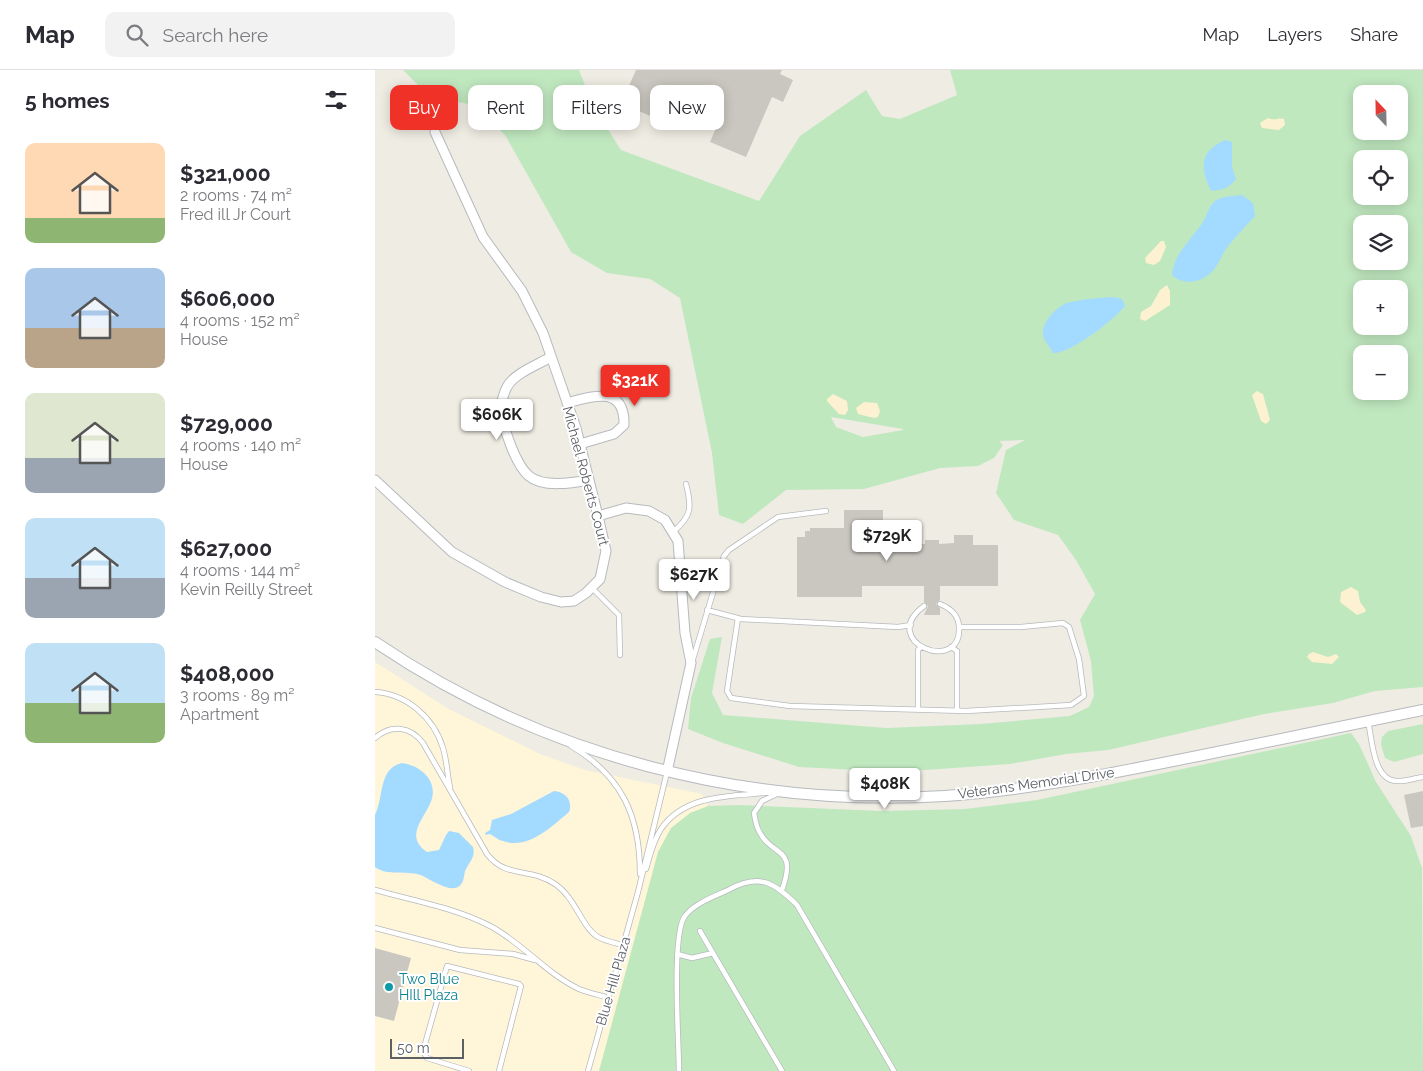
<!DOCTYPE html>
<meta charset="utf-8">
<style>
:root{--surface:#fff;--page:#f2f2f3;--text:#2b2b33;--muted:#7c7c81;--line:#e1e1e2;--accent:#f03128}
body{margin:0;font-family:Raleway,sans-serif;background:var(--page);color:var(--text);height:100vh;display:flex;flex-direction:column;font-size:19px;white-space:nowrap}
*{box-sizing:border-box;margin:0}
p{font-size:16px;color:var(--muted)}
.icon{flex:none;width:28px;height:28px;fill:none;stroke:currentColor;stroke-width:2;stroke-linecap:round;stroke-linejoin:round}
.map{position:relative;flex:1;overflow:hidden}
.details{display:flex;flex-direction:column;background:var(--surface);width:375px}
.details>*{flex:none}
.top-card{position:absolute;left:15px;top:15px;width:475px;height:45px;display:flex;gap:10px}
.needle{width:32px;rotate:338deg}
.buttons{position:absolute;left:978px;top:15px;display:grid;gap:10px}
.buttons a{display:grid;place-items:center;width:55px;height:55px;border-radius:10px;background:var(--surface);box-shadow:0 2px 12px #0003;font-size:25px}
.scale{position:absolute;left:15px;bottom:12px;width:74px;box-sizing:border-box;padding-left:5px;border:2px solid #5b6065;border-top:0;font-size:14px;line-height:18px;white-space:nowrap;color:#5b6065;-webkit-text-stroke:4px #fff;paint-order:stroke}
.price{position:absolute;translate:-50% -42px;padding:0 11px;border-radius:5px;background:#fff;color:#222;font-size:16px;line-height:32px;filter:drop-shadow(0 1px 2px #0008)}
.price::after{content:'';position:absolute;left:50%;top:30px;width:15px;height:11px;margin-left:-8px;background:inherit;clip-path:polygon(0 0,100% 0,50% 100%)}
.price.current{background:var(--accent);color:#fff}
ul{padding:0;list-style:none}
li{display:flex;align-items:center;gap:15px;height:125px;padding:0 25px}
li span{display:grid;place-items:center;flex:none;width:140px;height:100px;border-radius:10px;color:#555}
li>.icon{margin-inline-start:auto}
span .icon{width:60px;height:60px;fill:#fffc;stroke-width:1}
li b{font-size:21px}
h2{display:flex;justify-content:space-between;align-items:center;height:60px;padding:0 25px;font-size:21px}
.chip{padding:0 18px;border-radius:10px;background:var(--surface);box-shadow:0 2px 12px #0003;font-size:18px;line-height:45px}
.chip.current{background:var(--accent);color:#fff}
header{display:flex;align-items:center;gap:30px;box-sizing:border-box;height:70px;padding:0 25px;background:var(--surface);border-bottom:1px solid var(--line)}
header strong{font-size:24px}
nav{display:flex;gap:28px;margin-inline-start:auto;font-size:18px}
.search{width:350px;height:45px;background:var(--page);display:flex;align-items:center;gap:12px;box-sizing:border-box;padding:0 18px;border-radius:10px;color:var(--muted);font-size:19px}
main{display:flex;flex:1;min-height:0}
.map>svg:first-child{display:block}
.commercial{fill:#fff5d8}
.green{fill:#c0e8bf;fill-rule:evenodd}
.sand{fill:#fcf1d1}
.water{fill:#a3daff}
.building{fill:#cac7c0}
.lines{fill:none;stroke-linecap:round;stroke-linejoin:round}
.service-casing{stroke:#b6babe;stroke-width:6}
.minor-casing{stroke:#b6babe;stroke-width:11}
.tertiary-casing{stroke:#b6babe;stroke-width:12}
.service{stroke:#fff;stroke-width:4.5}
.minor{stroke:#fff;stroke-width:9}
.tertiary{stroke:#fff;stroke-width:10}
.culture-dot{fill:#0f9aa8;stroke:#fff;stroke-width:2}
.labels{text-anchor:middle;stroke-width:4;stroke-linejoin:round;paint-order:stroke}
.street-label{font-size:14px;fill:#5b6065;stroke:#fff}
.culture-label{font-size:14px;fill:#0d838f;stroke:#fff;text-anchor:start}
</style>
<header>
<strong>Map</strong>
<div class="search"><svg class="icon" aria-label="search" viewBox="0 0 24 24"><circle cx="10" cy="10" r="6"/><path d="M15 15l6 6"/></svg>Search here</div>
<nav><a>Map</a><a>Layers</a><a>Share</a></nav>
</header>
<main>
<section class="details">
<h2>5 homes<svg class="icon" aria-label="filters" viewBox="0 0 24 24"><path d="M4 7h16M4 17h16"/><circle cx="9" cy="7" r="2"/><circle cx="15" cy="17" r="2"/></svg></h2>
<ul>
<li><span style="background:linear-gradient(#ffd9b3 75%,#8fb573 0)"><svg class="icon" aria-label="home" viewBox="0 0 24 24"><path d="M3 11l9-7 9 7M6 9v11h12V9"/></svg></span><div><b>$321,000</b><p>2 rooms · 74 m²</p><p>Fred ill Jr Court</p></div></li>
<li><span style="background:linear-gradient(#a9c7e8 60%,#b9a48a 0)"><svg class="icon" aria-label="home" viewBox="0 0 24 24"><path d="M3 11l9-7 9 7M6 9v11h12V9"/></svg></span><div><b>$606,000</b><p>4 rooms · 152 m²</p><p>House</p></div></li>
<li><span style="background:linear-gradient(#dfe7d0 65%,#9aa5b1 0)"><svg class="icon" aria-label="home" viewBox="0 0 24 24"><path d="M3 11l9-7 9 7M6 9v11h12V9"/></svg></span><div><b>$729,000</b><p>4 rooms · 140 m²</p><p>House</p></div></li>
<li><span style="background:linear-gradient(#bfe0f5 60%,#9aa5b1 0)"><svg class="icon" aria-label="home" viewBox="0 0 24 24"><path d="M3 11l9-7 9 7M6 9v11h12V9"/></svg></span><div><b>$627,000</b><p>4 rooms · 144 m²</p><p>Kevin Reilly Street</p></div></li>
<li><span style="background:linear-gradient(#bfe0f5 60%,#8fb573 0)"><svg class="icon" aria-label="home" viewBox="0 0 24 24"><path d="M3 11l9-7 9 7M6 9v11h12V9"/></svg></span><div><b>$408,000</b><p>3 rooms · 89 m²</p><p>Apartment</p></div></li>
</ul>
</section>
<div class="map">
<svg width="1048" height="1001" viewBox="0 0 1048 1001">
<rect width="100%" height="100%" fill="#efece3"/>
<path class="commercial" d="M0 592 72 638 165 684 210 700 327 724 334 739 252 1001H0Z"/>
<path class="green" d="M28 0H204L218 36 246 80 384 131 425 66 491 20 507 46 525 49 582 25 575 0H1048V617L1000 621 958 633 889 644 733 680 691 684 635 694 522 702 424 697 348 673 313 659 316 628 335 569 347 567 337 623 348 645 511 658 606 654 695 646 714 637 719 626 716 591 705 550 720 524 701 490 683 465 639 450 621 423 631 380 650 370 624 371 628 375 619 388 603 396 565 398 489 419 411 420 368 454 344 445 337 383 305 228 275 209 232 203 196 182 130 65 99 35 55 27ZM986 24H1024V61H986ZM986 89H1024V126H986ZM986 154H1024V191H986ZM986 219H1024V256H986ZM986 284H1024V321H986ZM456 347 528 359V360L488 367 461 357Z
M1048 654V684L1019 692 1010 688 1006 675 1007 667 1013 661Z
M976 663 984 674 1001 712 1036 766 1047 798 1048 1001H224L283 782 296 758 315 743 333 736 363 735 506 741 590 739 662 730Z"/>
<path class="sand" d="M893 48C899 51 904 47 909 49L910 55 904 60 887 58 885 53Z
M786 171H789L791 177 785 191 779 195 771 193 770 188Z
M792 215 795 221V235L770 251 765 249 766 242 776 236 785 220Z
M882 321 888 324 895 350 891 354 886 351 877 325Z
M458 324 472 331 473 340 470 345 464 344 452 331V329Z
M489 332 502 333 505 341 503 347 499 348 483 344 481 338Z
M976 517 983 521 985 532 991 540 990 542 982 545 965 532 966 522Z
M938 582 953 587 961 584 964 587 957 594 937 592 932 587 934 584Z"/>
<path class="water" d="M850 70 857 72V97L861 109C854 118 848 120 836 121 825 97 824 82 850 70Z
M867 125 878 133 880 146C871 156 862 165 854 175 849 181 846 188 842 195 833 211 811 218 797 205 799 184 814 172 826 155 831 148 833 137 840 131 847 126 859 126 867 125Z
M738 227 747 229 750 236C740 249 694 285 678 283 675 277 670 272 668 266 666 252 683 234 696 232 709 229 724 228 738 227Z
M27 693C47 696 65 712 55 734 47 751 30 767 52 782L64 780 71 765 74 761 84 763 98 777C101 787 94 792 90 801 89 805 89 809 87 813 78 828 53 806 42 804 28 801 12 806 0 797V745C9 728 3 698 27 693Z
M179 721C191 722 198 731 194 742 176 757 153 780 128 771 122 770 119 765 114 764L111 765 110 763 115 760 117 750 136 744Z"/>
<path class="building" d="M261 0H407L405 4 418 10 408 32 397 27 371 87 335 72 349 39 297 16 283 49 246 34Z
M469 440H508V477H537V474H550V470H564V474L579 473V465H598V475H623V516H565V530L561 534 565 538V545H549L553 536 549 532V516H487V527H422V467H430V461H435V458H469Z
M1048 721V756L1036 758 1029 725Z
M0 878 36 888 19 951 0 946Z"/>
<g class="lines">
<defs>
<path id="service" d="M298 462C317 446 317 437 311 414
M216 517 244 545 245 585
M549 536C501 572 588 606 584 556 583 544 575 538 565 534
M332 540 366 549 523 557 536 555
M363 548 352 621 356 628 415 636 591 641 696 635 709 626 704 589 694 557 688 553 646 557H584
M576 577 582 581V640
M318 589 349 486 354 480 403 447 451 441
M0 622C32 624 59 648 68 678 72 691 72 704 75 717
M543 639V580L546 577
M993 651C997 668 998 710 1021 711 1030 712 1039 708 1048 707
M0 668C16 654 35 656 48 673L112 784C131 809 155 797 180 814 201 828 207 858 223 867 230 871 240 873 248 875
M196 676C247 706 265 746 265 804
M404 723 387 731 379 743C380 749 381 756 384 761 397 788 423 775 407 820
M271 799C275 785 278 771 286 759 309 725 354 726 390 723
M0 820C39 831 82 838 117 857 148 874 172 904 204 919 214 923 224 925 234 928
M0 858 85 880 138 884 160 890
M325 861 407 1001
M302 884 317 888 338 883
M94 1001 52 988 48 981 72 896 144 914 146 916 124 1001
M213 1001 263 822 292 702
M304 1001C304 973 296 864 310 846 319 833 341 826 355 819 385 803 400 813 422 835L519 1001"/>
<path id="minor" d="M176 287C164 294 138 304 132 317 129 322 126 333 126 339 128 357 140 394 154 406 168 418 198 413 214 410
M192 333C218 326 250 315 249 355L239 364 205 374
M0 410 77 482 130 512 166 527 186 532 199 531 211 523 225 509 231 481 223 446 201 358 168 263 147 221 108 167 60 62
M223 446 251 438 274 441 290 450 303 471 310 563 316 593 292 702"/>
<path id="tertiary" d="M0 572C166 685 369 738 570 726 655 720 739 703 823 686 898 671 973 655 1048 640"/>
</defs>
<use href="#service" class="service-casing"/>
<use href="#minor" class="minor-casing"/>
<use href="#tertiary" class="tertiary-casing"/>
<use href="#service" class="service"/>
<use href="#minor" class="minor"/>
<use href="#tertiary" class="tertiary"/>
</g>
<circle class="culture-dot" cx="14" cy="917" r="5"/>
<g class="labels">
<g class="street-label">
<text transform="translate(211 406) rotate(75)" y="5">Michael Roberts Court</text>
<text transform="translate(661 713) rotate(-8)" y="5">Veterans Memorial Drive</text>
<text transform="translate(238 911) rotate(-74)" y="5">Blue Hill Plaza</text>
</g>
<g class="culture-label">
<text x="24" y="914">Two Blue<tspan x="24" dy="16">HIll Plaza</tspan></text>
</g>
</g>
</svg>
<div class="buttons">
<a><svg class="needle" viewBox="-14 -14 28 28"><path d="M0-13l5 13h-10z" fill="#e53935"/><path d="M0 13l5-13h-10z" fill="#7c7c81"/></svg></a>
<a><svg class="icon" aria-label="locate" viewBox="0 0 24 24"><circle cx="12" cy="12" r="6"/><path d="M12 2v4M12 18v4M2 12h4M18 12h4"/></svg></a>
<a><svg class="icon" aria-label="layers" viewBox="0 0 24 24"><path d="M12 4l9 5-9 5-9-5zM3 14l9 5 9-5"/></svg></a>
<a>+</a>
<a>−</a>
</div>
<div class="scale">50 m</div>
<b class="price current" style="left:260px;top:337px">$321K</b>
<b class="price" style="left:122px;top:371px">$606K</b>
<b class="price" style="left:512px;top:492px">$729K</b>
<b class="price" style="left:319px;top:531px">$627K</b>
<b class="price" style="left:510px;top:740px">$408K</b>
<div class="top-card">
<a class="chip current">Buy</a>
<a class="chip">Rent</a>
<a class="chip">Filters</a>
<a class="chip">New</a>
</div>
</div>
</main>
